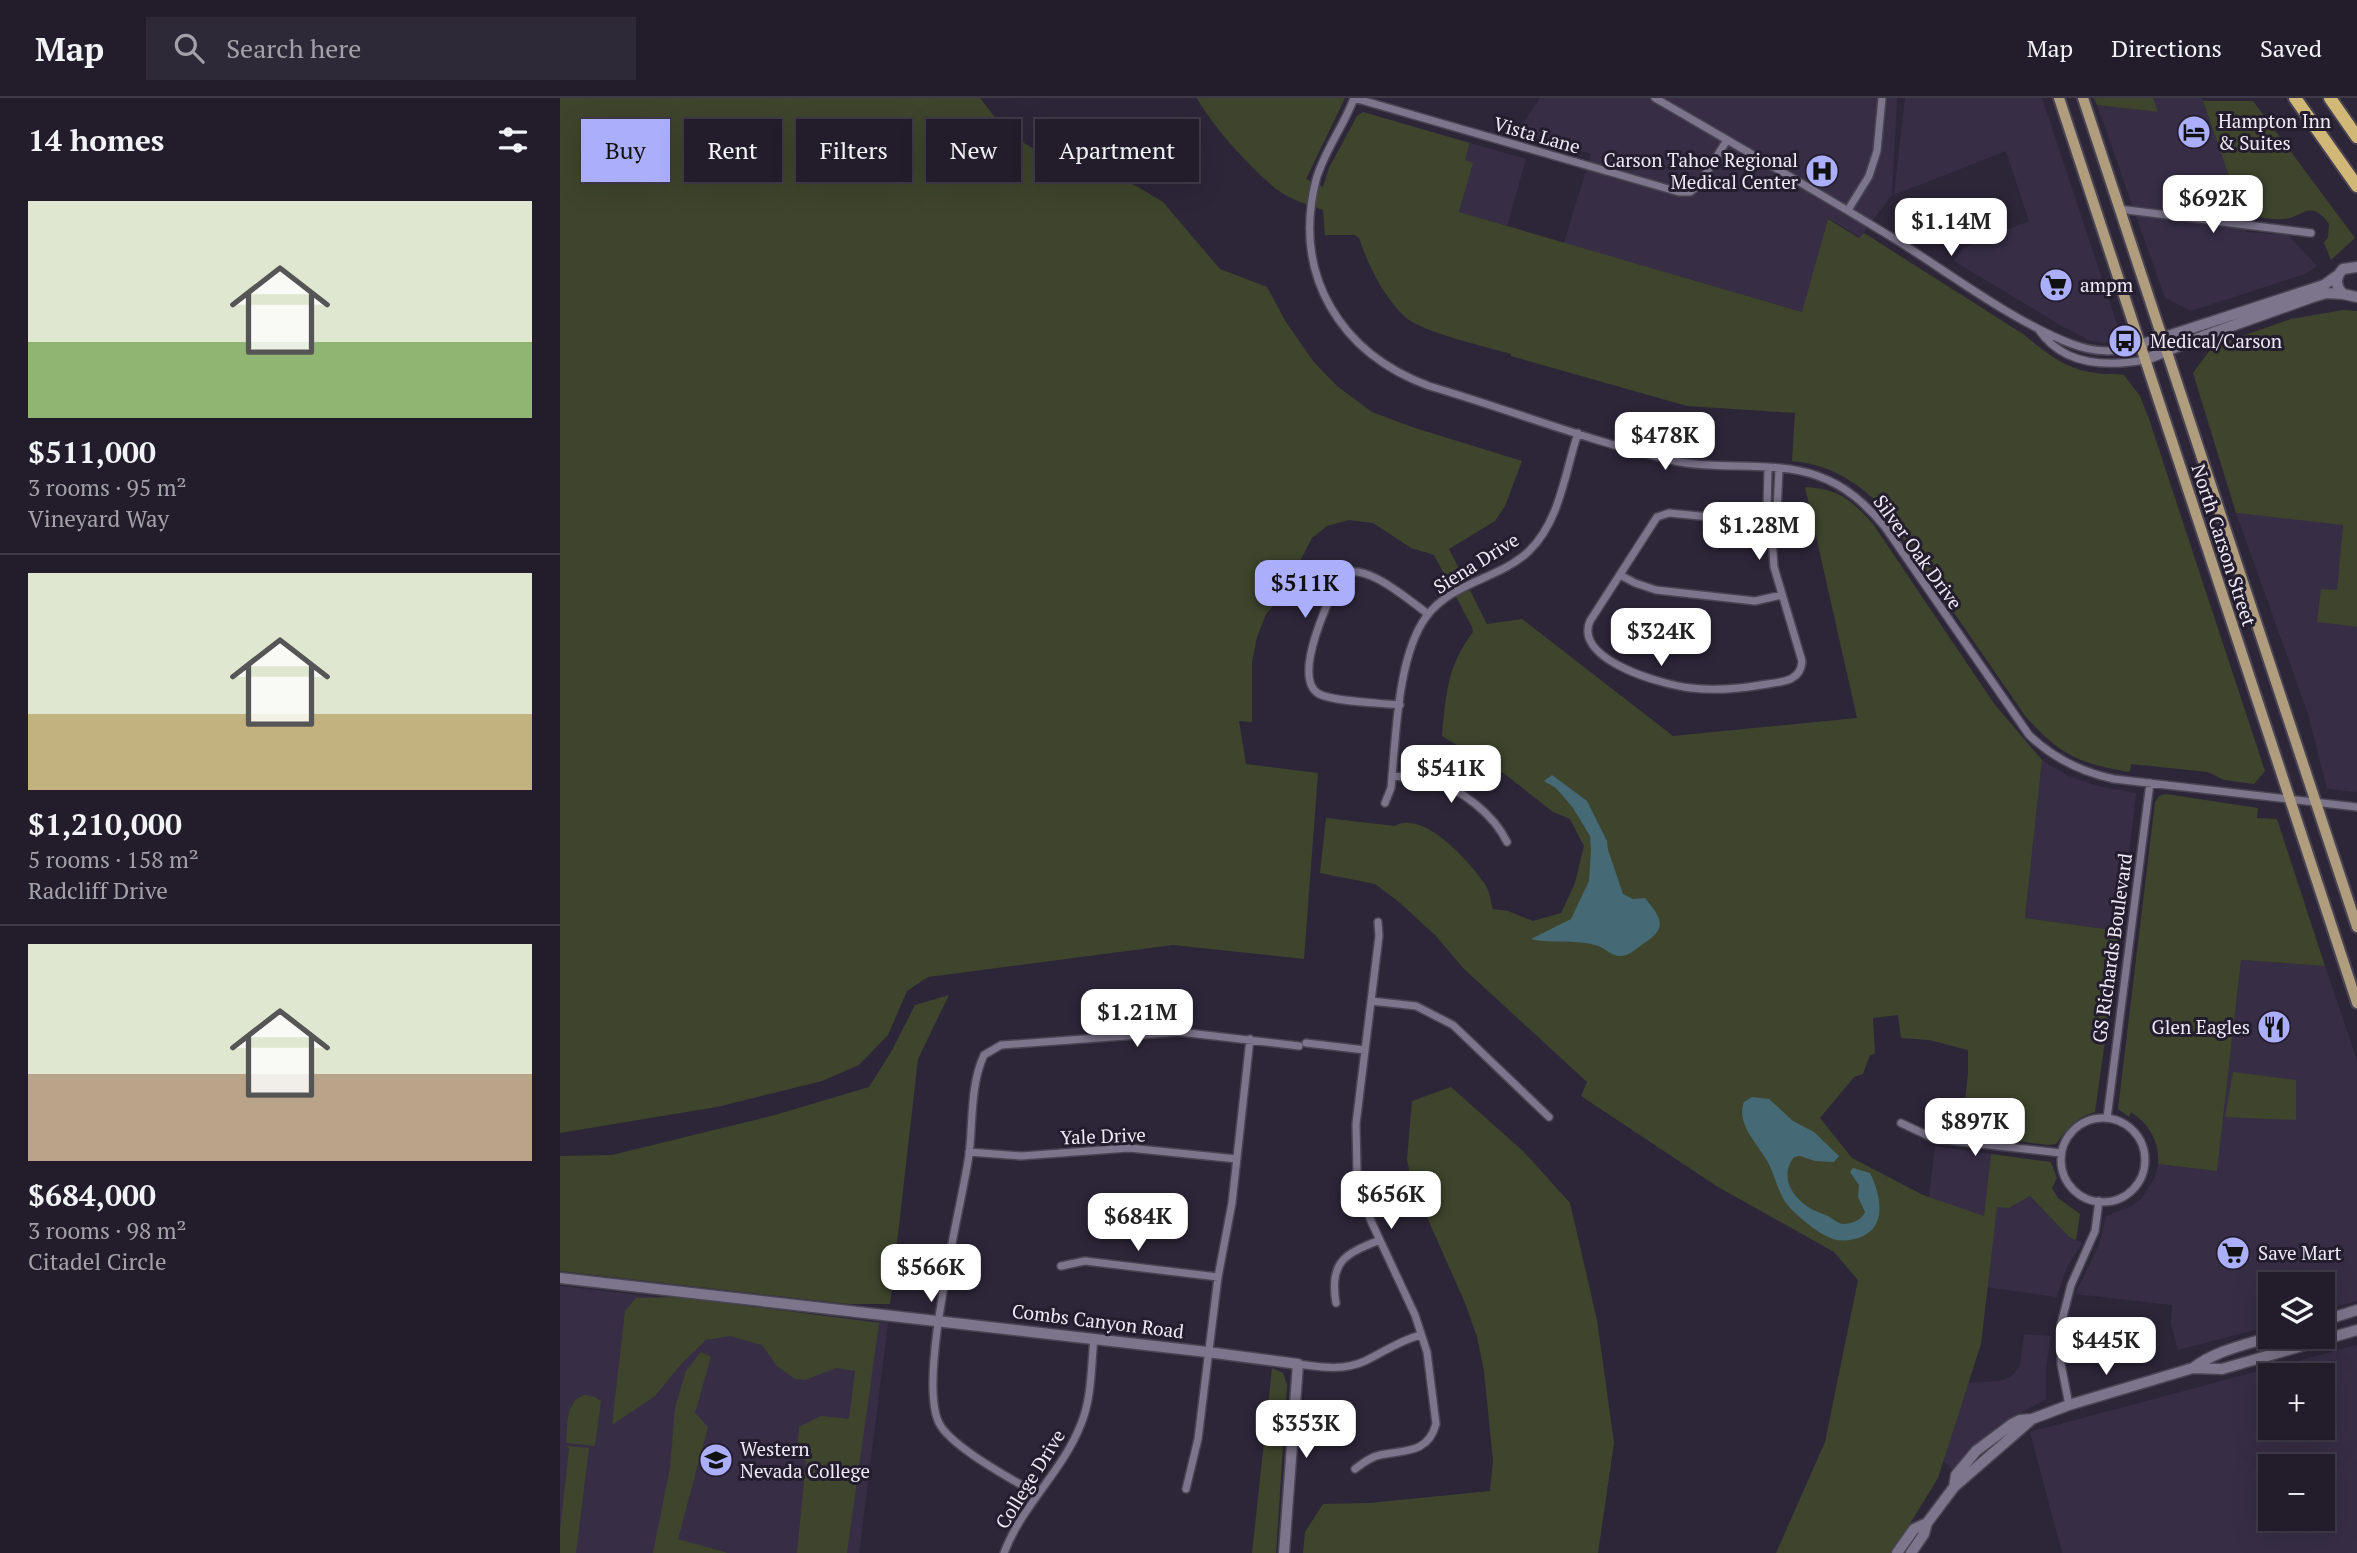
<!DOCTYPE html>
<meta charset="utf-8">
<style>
:root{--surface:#221c2b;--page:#2e2937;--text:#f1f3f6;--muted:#a2a1a9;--line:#3f3a47;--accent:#abaffb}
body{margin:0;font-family:"PT Serif",serif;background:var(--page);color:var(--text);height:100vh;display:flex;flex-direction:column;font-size:26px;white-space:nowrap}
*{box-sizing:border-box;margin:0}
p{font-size:23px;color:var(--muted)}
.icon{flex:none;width:38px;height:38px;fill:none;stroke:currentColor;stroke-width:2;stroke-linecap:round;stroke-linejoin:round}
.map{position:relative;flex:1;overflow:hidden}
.sheet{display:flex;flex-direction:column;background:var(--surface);width:560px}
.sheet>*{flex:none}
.top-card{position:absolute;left:21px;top:21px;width:665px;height:63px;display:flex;gap:14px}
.controls{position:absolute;left:1698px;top:1174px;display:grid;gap:14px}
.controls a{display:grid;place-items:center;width:77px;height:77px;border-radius:0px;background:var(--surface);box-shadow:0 7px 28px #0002,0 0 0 2px var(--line);font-size:35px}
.price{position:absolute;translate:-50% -60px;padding:0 16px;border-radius:14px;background:#fff;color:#222;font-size:23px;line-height:46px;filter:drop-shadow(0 2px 4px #0008)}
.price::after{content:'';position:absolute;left:50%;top:42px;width:21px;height:16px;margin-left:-10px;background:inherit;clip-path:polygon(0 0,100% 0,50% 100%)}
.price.on{background:var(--accent);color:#111}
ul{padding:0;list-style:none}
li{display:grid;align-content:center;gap:14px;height:371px;padding:0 28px}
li+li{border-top:2px solid var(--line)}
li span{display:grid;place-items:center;height:217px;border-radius:0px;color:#555}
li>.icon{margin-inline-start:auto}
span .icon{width:126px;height:126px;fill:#fffc;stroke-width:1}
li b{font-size:30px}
h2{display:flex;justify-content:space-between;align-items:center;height:84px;padding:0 28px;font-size:30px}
.chip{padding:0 24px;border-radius:0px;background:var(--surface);box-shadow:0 7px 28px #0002,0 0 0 2px var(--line);font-size:24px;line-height:63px}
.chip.on{background:var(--accent);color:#111}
header{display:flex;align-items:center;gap:42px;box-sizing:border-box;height:98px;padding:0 35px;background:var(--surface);border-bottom:2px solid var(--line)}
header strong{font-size:33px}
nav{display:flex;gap:38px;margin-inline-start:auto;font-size:24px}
.search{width:490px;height:63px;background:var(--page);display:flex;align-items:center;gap:18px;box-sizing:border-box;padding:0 24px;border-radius:0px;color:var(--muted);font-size:26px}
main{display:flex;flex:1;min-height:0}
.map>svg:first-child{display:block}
.built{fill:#372e46;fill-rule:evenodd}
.green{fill:#3e452c}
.water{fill:#456a75}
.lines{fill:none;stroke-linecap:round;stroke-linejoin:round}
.street-casing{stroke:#494453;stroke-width:10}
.secondary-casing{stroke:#494453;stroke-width:13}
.primary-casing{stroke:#494453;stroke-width:14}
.highway-casing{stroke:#494453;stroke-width:16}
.street{stroke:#7c758b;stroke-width:7}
.secondary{stroke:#7c758b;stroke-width:10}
.primary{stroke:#b09d7e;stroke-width:10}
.highway{stroke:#d2b876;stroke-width:12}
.labels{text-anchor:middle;stroke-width:6;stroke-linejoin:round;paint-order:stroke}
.poi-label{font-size:19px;fill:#eeeaf6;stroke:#231d2e;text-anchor:start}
.street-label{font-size:19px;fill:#eeeaf6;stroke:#231d2e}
</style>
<header>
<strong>Map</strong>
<div class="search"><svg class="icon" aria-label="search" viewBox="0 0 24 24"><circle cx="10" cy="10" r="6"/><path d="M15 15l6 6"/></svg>Search here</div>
<nav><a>Map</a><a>Directions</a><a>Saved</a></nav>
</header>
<main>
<section class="sheet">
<h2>14 homes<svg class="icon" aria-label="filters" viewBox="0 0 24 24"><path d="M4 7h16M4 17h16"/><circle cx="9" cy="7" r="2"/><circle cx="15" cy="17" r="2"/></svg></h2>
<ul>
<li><span style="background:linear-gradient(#dfe7d0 65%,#8fb573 0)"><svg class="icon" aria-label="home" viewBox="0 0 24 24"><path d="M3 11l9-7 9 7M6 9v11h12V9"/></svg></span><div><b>$511,000</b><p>3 rooms · 95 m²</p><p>Vineyard Way</p></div></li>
<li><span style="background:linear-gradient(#dfe7d0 65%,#c2b280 0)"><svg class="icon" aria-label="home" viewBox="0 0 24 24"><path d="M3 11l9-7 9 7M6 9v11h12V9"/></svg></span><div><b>$1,210,000</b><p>5 rooms · 158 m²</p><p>Radcliff Drive</p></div></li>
<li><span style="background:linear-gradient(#dfe7d0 60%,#b9a48a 0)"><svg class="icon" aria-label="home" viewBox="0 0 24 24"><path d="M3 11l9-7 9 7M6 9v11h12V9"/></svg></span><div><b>$684,000</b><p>3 rooms · 98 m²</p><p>Citadel Circle</p></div></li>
</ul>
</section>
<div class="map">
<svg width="1797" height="1455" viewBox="0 0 1797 1455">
<rect width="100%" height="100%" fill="#2d2639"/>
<path class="built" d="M980 0H1337L1332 97 1300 139 1268 120 1243 214 1004 145 1031 56 957 34Z
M1345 0H1482L1558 229 1553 246 1530 243 1500 227 1394 163 1403 150 1469 123 1446 53 1334 97Z
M1593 0H1642L1682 116 1686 134 1728 137 1757 168 1745 176 1631 213 1605 200 1537 7 1597 14Z
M910 45 966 61 947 128 899 114 913 65 905 63Z
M1676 415 1783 426 1777 492 1757 524 1797 529V694L1767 691 1748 616Z
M1482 662 1509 678 1538 688 1576 695 1560 833 1465 820Z
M1681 862 1765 868 1797 962V1203L1762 1213V1186H1710V1228L1618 1252 1611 1225 1612 1207 1515 1196 1539 1147 1546 1118 1572 1108 1582 1100 1595 1079 1598 1066 1657 1073Z
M1375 1048 1431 1056 1424 1119 1369 1099Z
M1470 1098 1509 1139 1522 1145 1506 1171 1497 1199 1426 1189 1437 1108 1449 1110Z
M0 1188 328 1225 299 1455H0Z
M1464 1236 1491 1238 1486 1270V1301L1446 1323 1415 1348 1392 1371 1383 1362 1407 1285 1441 1283 1453 1277 1460 1267Z
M1797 1247V1455H1502L1470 1334ZM1710 1278H1762V1330H1710ZM1710 1368H1762V1421H1710Z"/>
<path class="green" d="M0 0H420L447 35 474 51 491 50 510 58 578 89 603 104 660 171 707 189 726 224 753 263 777 288 812 314 852 329 962 363 945 408 935 423 889 451 927 526 962 521 1113 638 1297 620 1245 389C1279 391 1290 401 1313 426L1435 607 1482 662 1465 820 1560 833 1551 892 1547 902 1548 921 1535 1014C1515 1020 1508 1030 1496 1046L1488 1047 1401 1036 1408 976V952L1369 942 1341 940 1338 917 1313 920 1315 956 1310 957 1303 976 1294 979 1260 1020 1292 1060 1363 1097 1424 1118 1431 1056 1491 1064 1497 1080 1492 1090 1498 1100 1520 1116 1516 1142 1509 1139 1470 1098 1449 1110 1437 1109 1421 1246 1378 1380 1332 1455H1216L1265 1344 1298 1182 1274 1154 1158 1089 1021 998 1027 984 903 870 876 838 839 804 815 786 760 775 766 720 835 728C863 711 910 764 924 785 930 792 930 803 933 811L948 813 973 823 1001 815 1015 785 1024 748 1010 721 993 714 946 677 882 638C886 596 887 568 913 534L912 529 874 457 851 450 813 425 789 422 767 428 752 440 722 498 706 516 697 539 692 564V624L679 623 686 666 758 675 744 861 613 847 368 879 347 893 328 937 299 967 262 983 157 1009 0 1035Z
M637 0H785L746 81 763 89 769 70 797 18 803 14 910 45 905 62 913 65 899 114 1242 214 1268 121 1299 140 1304 135 1463 236C1487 255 1504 271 1536 275 1545 277 1555 275 1564 277L1580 298 1589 321 1705 673 1694 686 1664 682 1648 674 1571 666 1570 674C1520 666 1500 657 1466 619L1319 406C1295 382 1267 366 1232 363L1235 315 1127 308 951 258V256C927 249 860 234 844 218 822 196 809 169 799 140L795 137H765L763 112C750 107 734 103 722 95 697 78 651 27 637 0Z
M1534 0H1593L1598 14 1537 7Z
M1643 3H1693L1795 140 1771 162 1764 145 1768 139 1769 126C1750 99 1742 121 1723 121 1710 122 1695 118 1682 116Z
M1783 212 1797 213V529L1757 524 1761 491 1777 492 1783 427 1676 415 1633 275 1653 248 1731 221Z
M1606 696 1698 710 1697 720 1717 721 1765 868 1681 862 1657 1073 1598 1066C1600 1044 1589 1026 1571 1014L1569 1019 1558 1011 1595 704 1599 698Z
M389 897 358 961 330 1206H288L0 1173V1058L52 1057 215 1017 309 989 331 954 355 907Z
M1673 974 1736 982V1022L1665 1019Z
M891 989 964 1054 1010 1105 1037 1222 1054 1345 1038 1455H743L745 1434 763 1406 809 1405 930 1393 933 1363 924 1273 917 1239 905 1205 851 1083 847 1061 852 1003Z
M119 1199 319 1225 287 1455H237L246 1363 237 1356 239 1329 261 1318 289 1321 295 1273 276 1270 245 1282 235 1281 217 1268 202 1247 170 1238 146 1242 122 1265 95 1298 52 1327 65 1213 76 1200Z
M141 1254 151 1259 135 1315 148 1329 118 1441 168 1455H93L110 1370 115 1310 126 1273Z
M712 1270 723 1275 727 1287 716 1455H692Z
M25 1297 35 1299 41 1303 35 1348 6 1345C8 1328 5 1302 25 1297Z
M7 1348 29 1350 16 1455H0V1433L9 1351Z"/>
<path class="water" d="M992 677 1027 703 1047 743 1048 752 1063 796 1073 801 1085 800C1102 821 1108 830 1083 846 1074 852 1070 858 1059 858 1051 858 1044 849 1035 847 1014 841 992 846 971 841L1011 821 1029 783 1031 752 1030 738 1013 710 996 690 984 683Z
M1192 999 1209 1001 1233 1023 1254 1034 1279 1058 1274 1064 1255 1063 1240 1058 1234 1059C1220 1077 1230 1097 1248 1109 1254 1113 1262 1115 1268 1118 1273 1121 1277 1125 1283 1126 1292 1126 1302 1122 1305 1114L1298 1099 1299 1087 1290 1074 1293 1070 1310 1075C1322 1099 1328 1134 1294 1141 1287 1143 1280 1143 1273 1141 1258 1135 1245 1124 1233 1113 1217 1098 1217 1079 1206 1061 1196 1044 1176 1025 1184 1004Z"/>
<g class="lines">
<defs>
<path id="street" d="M794 0C784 28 764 53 756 82 732 177 780 255 869 288 951 312 1031 344 1115 363 1161 373 1213 362 1258 378 1286 388 1306 406 1325 429L1469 637C1494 661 1521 674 1554 681L1797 709
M794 0 1119 94H1130L1138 88 1167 42
M1095 0C1176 47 1258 94 1338 143 1392 177 1454 224 1512 246 1536 255 1556 255 1580 247
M1559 111 1751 135
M1288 112 1309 78 1317 53 1322 0
M1479 232C1503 267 1546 269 1584 262
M1208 371 1207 413 1211 425 1214 469 1242 563C1241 585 1218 584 1201 587 1177 591 1154 593 1131 590 1103 587 1013 562 1030 523L1097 419 1109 415 1211 425
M1211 425 1217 414 1219 371
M1060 477 1075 485 1096 492 1195 503 1222 497
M840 607C821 605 775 604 759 596 731 580 769 501 780 480 798 457 850 503 868 516
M832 678C845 679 858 680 871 683 901 690 934 717 947 744
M825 705 831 690C836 640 837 559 866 519 891 484 940 481 969 453 1000 423 1005 374 1018 335
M811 903 856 908 893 927 989 1019
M746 945 805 952
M1547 1020 1590 685
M1501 1062a42 42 0 1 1 84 0a42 42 0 1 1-84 0Z
M1341 1025 1375 1041 1501 1055
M409 1054 461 1058 569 1050 677 1061
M501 1168 525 1163 658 1179
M776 1205C769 1164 784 1156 820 1142
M738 1266C760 1269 784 1273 805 1263 824 1254 840 1242 861 1237
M1509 1307 1501 1266V1226L1511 1187 1535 1133 1539 1103
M795 1371C803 1365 810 1359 820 1357 844 1352 868 1356 876 1326L867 1254 855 1217 811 1123 801 1096 797 1073 796 1026 819 838 818 824
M626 1391 638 1341 658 1179 672 1105 690 941
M477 1396C452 1381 391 1349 379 1325 357 1281 401 1112 409 1057 413 1025 410 987 424 957L441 947 620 934 739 948
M444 1455C462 1407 503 1373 521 1326 532 1300 531 1268 534 1240"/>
<path id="secondary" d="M1797 169 1783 171C1775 179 1775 188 1783 196L1797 199
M1580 247 1764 187 1778 177
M1584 262 1641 239 1753 199 1766 195 1783 196
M0 1180 647 1254 738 1266 724 1455
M1762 1223 1797 1212
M1633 1270C1655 1253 1684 1247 1710 1239
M1394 1389 1396 1377 1416 1353 1452 1326 1460 1322 1472 1321 1509 1307 1633 1270 1662 1271 1797 1232
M1337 1455 1354 1431 1367 1425
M1351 1455 1364 1436 1367 1425 1394 1389 1472 1321"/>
<path id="primary" d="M1499 0 1797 905
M1523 0 1797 829"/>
<path id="highway" d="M1735 0 1797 88
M1770 0 1797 39"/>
</defs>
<use href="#street" class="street-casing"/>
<use href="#secondary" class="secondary-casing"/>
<use href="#primary" class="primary-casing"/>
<use href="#highway" class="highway-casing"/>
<use href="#street" class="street"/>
<use href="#secondary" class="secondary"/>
<use href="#primary" class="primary"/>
<use href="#highway" class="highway"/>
</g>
<defs>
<symbol id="hotel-disc" viewBox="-11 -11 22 22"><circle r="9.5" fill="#abaffb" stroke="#231d2e"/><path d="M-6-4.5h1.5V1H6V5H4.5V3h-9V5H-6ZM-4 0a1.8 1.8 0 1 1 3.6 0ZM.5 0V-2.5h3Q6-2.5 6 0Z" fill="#111"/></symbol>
<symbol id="hospital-disc" viewBox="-11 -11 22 22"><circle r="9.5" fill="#abaffb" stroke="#231d2e"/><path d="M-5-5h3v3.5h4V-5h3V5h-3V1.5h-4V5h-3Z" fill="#111"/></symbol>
<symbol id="supermarket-disc" viewBox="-11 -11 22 22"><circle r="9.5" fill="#abaffb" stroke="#231d2e"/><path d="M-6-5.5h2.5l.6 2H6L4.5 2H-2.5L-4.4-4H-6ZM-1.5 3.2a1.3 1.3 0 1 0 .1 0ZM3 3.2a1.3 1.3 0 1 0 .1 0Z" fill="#111"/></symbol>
<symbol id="bus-disc" viewBox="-11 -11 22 22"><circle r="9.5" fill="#abaffb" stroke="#231d2e"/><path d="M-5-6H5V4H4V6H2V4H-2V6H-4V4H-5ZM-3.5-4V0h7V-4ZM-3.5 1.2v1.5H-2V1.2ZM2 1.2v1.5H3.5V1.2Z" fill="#111"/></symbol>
<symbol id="restaurant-disc" viewBox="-11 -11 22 22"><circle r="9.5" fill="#abaffb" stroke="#231d2e"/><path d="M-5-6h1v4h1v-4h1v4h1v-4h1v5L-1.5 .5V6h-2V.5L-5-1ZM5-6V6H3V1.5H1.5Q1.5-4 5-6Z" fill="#111"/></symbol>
<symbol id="university-disc" viewBox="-11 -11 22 22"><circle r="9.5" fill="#abaffb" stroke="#231d2e"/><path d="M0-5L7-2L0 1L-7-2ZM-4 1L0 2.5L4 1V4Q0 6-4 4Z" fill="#111"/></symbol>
</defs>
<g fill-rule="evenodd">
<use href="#hotel-disc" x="1615" y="15" width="38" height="38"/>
<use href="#hospital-disc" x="1243" y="54" width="38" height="38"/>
<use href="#supermarket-disc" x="1477" y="168" width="38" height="38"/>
<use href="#bus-disc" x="1546" y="224" width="38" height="38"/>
<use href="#restaurant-disc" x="1695" y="910" width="38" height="38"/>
<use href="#supermarket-disc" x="1654" y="1136" width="38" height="38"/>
<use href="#university-disc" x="137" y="1343" width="38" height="38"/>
</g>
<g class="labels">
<g class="poi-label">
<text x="1658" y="30">Hampton Inn<tspan x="1658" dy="22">&amp; Suites</tspan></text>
<text x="1238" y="69" text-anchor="end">Carson Tahoe Regional<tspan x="1238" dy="22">Medical Center</tspan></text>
<text x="1520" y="194">ampm</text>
<text x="1590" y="250">Medical/Carson</text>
<text x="1690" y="936" text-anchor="end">Glen Eagles</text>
<text x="1698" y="1162">Save Mart</text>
<text x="180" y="1358">Western<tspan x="180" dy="22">Nevada College</tspan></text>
</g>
<g class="street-label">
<text transform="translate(977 37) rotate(16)" y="7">Vista Lane</text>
<text transform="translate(1664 447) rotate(72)" y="7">North Carson Street</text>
<text transform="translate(1358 454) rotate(54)" y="7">Silver Oak Drive</text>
<text transform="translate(916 465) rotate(-32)" y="7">Siena Drive</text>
<text transform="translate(1552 850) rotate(-82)" y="7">GS Richards Boulevard</text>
<text transform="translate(543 1038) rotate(-2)" y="7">Yale Drive</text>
<text transform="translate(538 1223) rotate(7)" y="7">Combs Canyon Road</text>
<text transform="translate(470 1381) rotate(-58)" y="7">College Drive</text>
</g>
</g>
</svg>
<div class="controls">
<a><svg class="icon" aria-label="layers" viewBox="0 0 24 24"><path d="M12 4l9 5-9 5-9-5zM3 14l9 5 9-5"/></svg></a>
<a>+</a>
<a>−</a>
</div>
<b class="price" style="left:1653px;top:137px">$692K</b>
<b class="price" style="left:1391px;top:160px">$1.14M</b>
<b class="price" style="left:1105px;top:374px">$478K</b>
<b class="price" style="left:1199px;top:464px">$1.28M</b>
<b class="price on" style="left:745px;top:522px">$511K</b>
<b class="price" style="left:1101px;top:570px">$324K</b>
<b class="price" style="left:891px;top:707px">$541K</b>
<b class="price" style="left:577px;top:951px">$1.21M</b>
<b class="price" style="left:1415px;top:1060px">$897K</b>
<b class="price" style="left:831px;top:1133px">$656K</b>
<b class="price" style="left:578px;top:1155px">$684K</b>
<b class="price" style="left:371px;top:1206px">$566K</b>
<b class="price" style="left:1546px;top:1279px">$445K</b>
<b class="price" style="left:746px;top:1362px">$353K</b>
<div class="top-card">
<a class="chip on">Buy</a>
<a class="chip">Rent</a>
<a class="chip">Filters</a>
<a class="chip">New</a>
<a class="chip">Apartment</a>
</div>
</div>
</main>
